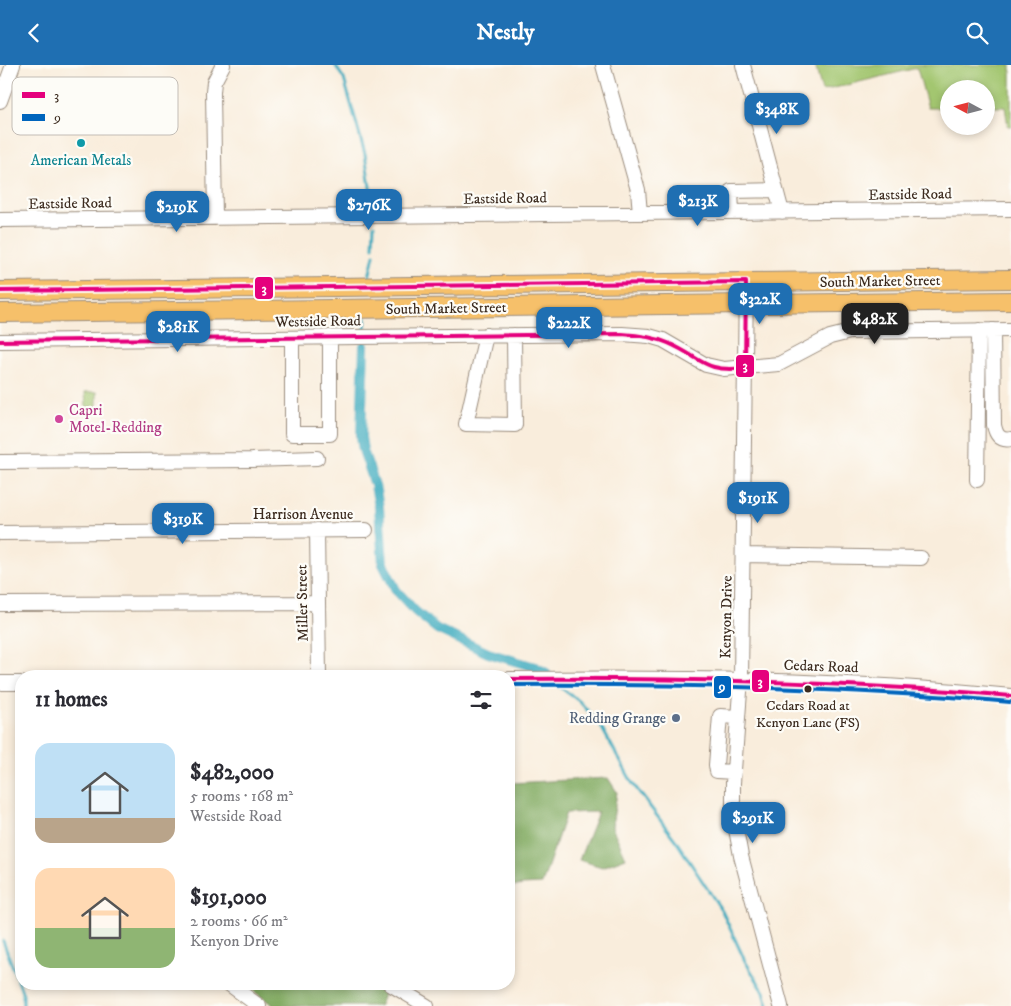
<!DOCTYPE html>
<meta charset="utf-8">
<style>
:root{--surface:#fff;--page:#f2f2f3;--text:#2b2b33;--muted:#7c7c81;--accent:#1f6fb2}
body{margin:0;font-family:"IM FELL DW Pica",serif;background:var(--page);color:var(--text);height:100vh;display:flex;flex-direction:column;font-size:19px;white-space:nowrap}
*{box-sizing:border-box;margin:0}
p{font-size:16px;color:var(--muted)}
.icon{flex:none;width:28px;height:28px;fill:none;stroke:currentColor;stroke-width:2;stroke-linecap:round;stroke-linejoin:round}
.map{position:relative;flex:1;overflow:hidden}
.side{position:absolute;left:15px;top:605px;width:500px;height:320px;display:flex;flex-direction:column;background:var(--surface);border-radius:20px;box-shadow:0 2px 8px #0003}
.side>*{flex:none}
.needle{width:32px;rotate:277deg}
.controls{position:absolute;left:940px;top:15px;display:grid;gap:10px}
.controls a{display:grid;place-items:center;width:55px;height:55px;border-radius:50%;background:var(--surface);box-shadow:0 2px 8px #0003;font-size:25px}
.price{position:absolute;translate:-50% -42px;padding:0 11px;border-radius:10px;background:var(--accent);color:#fff;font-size:16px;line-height:32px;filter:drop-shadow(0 1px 2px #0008)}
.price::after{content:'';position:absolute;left:50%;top:30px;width:15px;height:11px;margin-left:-8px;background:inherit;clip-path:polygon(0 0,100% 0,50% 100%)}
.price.selected{background:#222;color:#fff}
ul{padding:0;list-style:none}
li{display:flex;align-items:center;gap:15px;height:125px;padding:0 20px}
li span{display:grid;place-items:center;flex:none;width:140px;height:100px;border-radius:15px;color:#555}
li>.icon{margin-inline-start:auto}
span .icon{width:60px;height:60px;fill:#fffc;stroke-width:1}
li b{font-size:21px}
h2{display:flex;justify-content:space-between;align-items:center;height:60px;padding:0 20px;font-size:21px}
header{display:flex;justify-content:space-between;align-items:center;height:65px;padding:0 20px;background:var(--accent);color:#fff;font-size:22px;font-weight:700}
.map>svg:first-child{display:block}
.green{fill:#a3c66f;stroke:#6f7846}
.forest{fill:#82ab62;stroke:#5e6a40}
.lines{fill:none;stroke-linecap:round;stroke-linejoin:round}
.stream{stroke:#40acbf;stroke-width:3}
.canal{stroke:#40acbf;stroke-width:10}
.minor-casing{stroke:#9a8c7d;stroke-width:16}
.major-casing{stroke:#9a8c7d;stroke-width:20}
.minor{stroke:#fff;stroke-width:14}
.major{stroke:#f6c06b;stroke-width:18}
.bus-1-casing{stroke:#fdfcf7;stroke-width:8}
.bus-2-casing{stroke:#fdfcf7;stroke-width:8}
.bus-1{stroke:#e5007d;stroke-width:4}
.bus-2{stroke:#0065bd;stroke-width:4}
.culture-dot{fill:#0f9aa8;stroke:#fdfcf7;stroke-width:2}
.hotel-dot{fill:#d1479c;stroke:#fdfcf7;stroke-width:2}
.bus-dot{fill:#3b2a1e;stroke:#fdfcf7;stroke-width:2}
.service-dot{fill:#5c6f8a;stroke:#fdfcf7;stroke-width:2}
.labels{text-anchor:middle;stroke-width:4.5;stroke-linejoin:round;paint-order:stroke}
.bus-label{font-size:14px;fill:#3b2a1e;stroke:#fdfcf7}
.culture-label{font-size:15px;fill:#0d838f;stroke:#fdfcf7}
.street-label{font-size:15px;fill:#3b2a1e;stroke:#fdfcf7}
.hotel-label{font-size:15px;fill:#b23c85;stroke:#fdfcf7;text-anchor:start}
.service-label{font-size:15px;fill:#4e5e75;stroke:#fdfcf7;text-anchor:end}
.key{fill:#fdfcf7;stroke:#c3bdb6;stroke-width:1}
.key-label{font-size:14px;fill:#3b2a1e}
.line-badge{stroke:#fdfcf7;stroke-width:2}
.badge-label{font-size:14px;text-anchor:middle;font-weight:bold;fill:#fff}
</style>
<header><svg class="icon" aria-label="back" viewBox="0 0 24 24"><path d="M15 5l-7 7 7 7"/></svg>Nestly<svg class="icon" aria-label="search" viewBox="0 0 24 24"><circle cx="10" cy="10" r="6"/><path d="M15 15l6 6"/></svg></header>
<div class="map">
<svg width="1011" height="941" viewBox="0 0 1011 941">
<rect width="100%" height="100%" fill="#fdfcf7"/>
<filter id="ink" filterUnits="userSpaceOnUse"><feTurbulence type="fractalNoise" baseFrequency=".02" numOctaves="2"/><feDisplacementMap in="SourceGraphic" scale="10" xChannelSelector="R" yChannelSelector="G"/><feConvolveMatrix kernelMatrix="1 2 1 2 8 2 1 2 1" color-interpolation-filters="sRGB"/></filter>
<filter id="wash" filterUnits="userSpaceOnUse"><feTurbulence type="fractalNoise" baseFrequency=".0096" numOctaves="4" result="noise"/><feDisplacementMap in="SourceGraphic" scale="20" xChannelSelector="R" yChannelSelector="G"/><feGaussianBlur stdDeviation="1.12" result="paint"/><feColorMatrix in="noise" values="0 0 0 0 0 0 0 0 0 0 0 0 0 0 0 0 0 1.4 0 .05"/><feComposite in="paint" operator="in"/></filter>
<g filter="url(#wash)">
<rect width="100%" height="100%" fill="#f9eddc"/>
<path class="green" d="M815 0H1011V61H1008L1005 42H986V24H949V43H928L917 3 822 26Z
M85 327H97V342H86Z"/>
<path class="forest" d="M608 713 617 727 612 762 626 793 602 802 579 795 598 747 566 748 542 819 522 820 509 823V718Z
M244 919H373L385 926 380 941H274Z"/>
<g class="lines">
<path class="stream" d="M335 0 344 14 365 89 373 142
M373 182 374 160
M369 212 374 190
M365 265 366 253
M556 619 579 636 599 658 633 719 676 776 722 846 745 896 764 927 768 941
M3 876 23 929V941"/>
<path class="canal" d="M364 281 361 372 363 385 375 420 379 442 383 499 396 525 415 546 437 564 488 588 535 602 546 608"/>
</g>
</g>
<g filter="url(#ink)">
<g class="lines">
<defs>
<path id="minor" d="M603 0 638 125 640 148
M743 0 782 147
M0 36 13 0
M732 147 731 126 776 125
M215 153 213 27 214 17 223 0
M0 155 1011 144
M746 217 741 614 733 718V748L741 791 781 941
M993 265 994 360C996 370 1000 376 1011 374
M486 270 466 359 515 360 514 270
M292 273V369H330V272
M0 276 622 269 649 271 663 275 706 300 724 304 779 299 830 272 850 267 1011 265
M0 397 252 395 317 393
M977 415 979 265
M317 465 319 611
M0 468 366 465
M743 490 921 493
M0 539 318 538
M509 614C677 612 844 614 1011 631
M0 618H21
M734 707 717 706 716 700 720 651 738 652
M229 919 259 941
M390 919 427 941"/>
<path id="major" d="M0 226 1011 214
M0 248 1011 236"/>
</defs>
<use href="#minor" class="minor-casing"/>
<use href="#major" class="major-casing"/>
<use href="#minor" class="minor"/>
<use href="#major" class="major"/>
<defs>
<path id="bus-1" d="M0 226 746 217 745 303C703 308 703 293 668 278 654 272 638 270 622 269L0 276
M509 614C677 613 844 616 1011 631"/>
<path id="bus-2" d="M509 620C677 619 843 622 1010 637"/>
</defs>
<use href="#bus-1" class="bus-1-casing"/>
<use href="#bus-2" class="bus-2-casing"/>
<use href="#bus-1" class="bus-1"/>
<use href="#bus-2" class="bus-2"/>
</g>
</g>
<circle class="culture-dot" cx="81" cy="78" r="5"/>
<circle class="hotel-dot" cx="59" cy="354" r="5"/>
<circle class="bus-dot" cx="808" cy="624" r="4.5"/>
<circle class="service-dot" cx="676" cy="653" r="5"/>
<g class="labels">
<g class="bus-label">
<text x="808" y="645">Cedars Road at<tspan x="808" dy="17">Kenyon Lane (FS)</tspan></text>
</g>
<g class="culture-label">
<text x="81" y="100">American Metals</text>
</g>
<g class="street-label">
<text transform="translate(910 129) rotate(-1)" y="5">Eastside Road</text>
<text transform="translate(505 133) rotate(-1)" y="5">Eastside Road</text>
<text transform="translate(70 138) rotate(-1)" y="5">Eastside Road</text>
<text transform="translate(880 216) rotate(-1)" y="5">South Market Street</text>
<text transform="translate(446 243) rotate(-1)" y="5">South Market Street</text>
<text transform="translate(318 256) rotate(-1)" y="5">Westside Road</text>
<text x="303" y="454">Harrison Avenue</text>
<text transform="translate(302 538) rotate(-91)" y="5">Miller Street</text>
<text transform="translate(726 552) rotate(-89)" y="5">Kenyon Drive</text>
<text transform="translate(821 601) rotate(2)" y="5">Cedars Road</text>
</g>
<g class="hotel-label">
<text x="69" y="350">Capri<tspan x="69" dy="17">Motel-Redding</tspan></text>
</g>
<g class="service-label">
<text x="666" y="658">Redding Grange</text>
</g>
</g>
<rect x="12" y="12" width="166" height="58" rx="8" class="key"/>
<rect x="22" y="27" width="23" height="6" fill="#e5007d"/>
<rect x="22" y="49" width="23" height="7" fill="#0065bd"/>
<g class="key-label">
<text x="54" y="35">3</text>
<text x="54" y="57">9</text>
</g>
<g class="line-badge">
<rect x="254" y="211" width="20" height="24" rx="5" fill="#e5007d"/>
<rect x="735" y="289" width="20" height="24" rx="5" fill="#e5007d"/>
<rect x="751" y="604" width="19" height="24" rx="5" fill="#e5007d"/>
<rect x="713" y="610" width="19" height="24" rx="5" fill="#0065bd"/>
</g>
<g class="badge-label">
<text x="264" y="228">3</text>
<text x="745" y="305">3</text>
<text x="760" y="621">3</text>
<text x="722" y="626">9</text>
</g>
</svg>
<div class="controls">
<a><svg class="needle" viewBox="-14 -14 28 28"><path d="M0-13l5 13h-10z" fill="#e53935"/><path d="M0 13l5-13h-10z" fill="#7c7c81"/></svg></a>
</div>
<b class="price" style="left:777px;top:70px">$348K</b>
<b class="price" style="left:698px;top:162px">$213K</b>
<b class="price" style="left:369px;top:166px">$276K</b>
<b class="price" style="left:177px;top:168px">$219K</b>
<b class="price" style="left:760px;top:260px">$322K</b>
<b class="price selected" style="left:875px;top:280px">$482K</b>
<b class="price" style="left:569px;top:284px">$222K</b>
<b class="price" style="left:178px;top:288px">$281K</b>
<b class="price" style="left:758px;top:459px">$191K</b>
<b class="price" style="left:183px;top:480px">$319K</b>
<b class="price" style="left:753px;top:779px">$291K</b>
<section class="side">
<h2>11 homes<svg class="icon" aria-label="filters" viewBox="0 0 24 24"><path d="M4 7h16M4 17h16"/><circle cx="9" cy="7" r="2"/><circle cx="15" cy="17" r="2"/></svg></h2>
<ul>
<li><span style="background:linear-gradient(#bfe0f5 75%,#b9a48a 0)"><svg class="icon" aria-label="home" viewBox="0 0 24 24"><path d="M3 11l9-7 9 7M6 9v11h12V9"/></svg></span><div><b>$482,000</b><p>5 rooms · 168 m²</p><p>Westside Road</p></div></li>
<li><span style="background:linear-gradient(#ffd9b3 60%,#8fb573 0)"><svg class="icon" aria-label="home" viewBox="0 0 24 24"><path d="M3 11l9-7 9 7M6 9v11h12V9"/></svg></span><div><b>$191,000</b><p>2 rooms · 66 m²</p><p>Kenyon Drive</p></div></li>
</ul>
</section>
</div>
